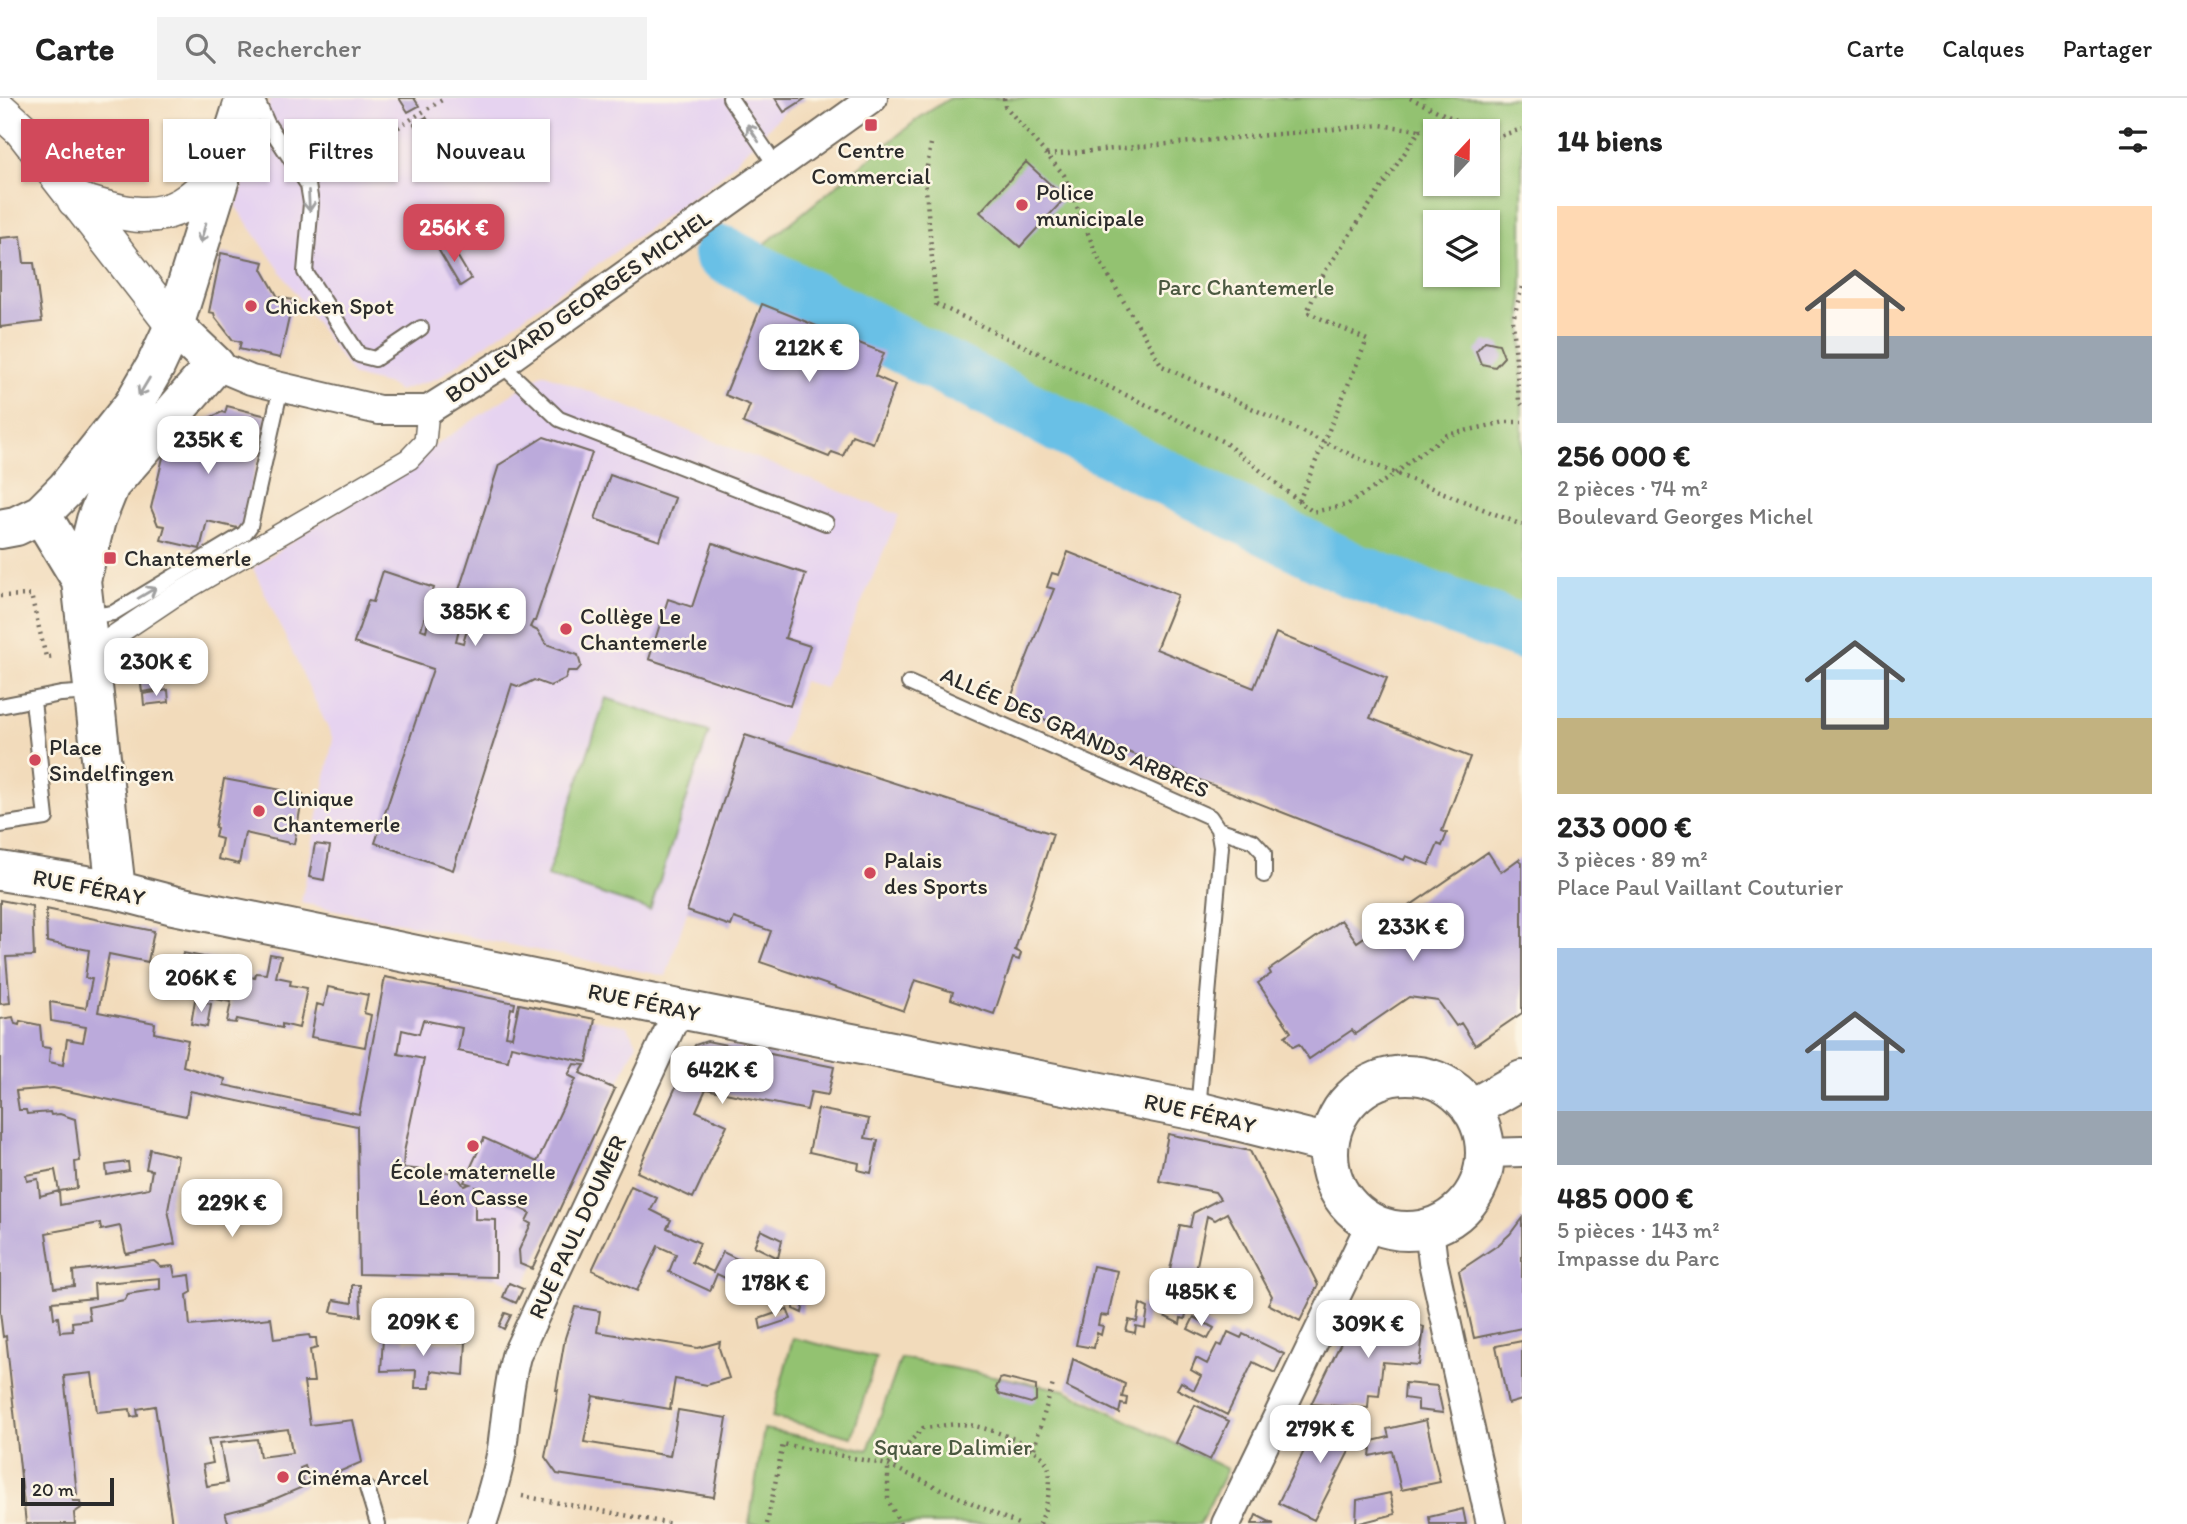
<!DOCTYPE html>
<html lang="fr">
<meta charset="utf-8">
<style>
:root{--surface:#fff;--page:#f2f2f2;--text:#222;--muted:#767676;--line:#e0e0e0;--accent:#d1495b}
body{margin:0;font-family:Itim,sans-serif;background:var(--page);color:var(--text);height:100vh;display:flex;flex-direction:column;font-size:26px;white-space:nowrap}
*{box-sizing:border-box;margin:0}
p{font-size:23px;color:var(--muted)}
.icon{flex:none;width:38px;height:38px;fill:none;stroke:currentColor;stroke-width:2;stroke-linecap:round;stroke-linejoin:round}
.map{position:relative;flex:1;overflow:hidden}
.panel{display:flex;flex-direction:column;background:var(--surface);width:665px}
.panel>*{flex:none}
.hud{position:absolute;left:21px;top:21px;width:665px;height:63px;display:flex;gap:14px}
.needle{width:46px;rotate:22deg}
.controls{position:absolute;left:1423px;top:21px;display:grid;gap:14px}
.controls a{display:grid;place-items:center;width:77px;height:77px;border-radius:0px;background:var(--surface);box-shadow:0 2px 5px #0004;font-size:35px}
.scale{position:absolute;left:21px;bottom:18px;width:93px;box-sizing:border-box;padding-left:7px;border:4px solid #2b2b2b;border-top:0;font-size:19px;line-height:24px;white-space:nowrap;color:#2b2b2b;-webkit-text-stroke:5px #fcf5e5;paint-order:stroke}
.price{position:absolute;translate:-50% -60px;padding:0 16px;border-radius:14px;background:#fff;color:#222;font-size:23px;line-height:46px;filter:drop-shadow(0 2px 4px #0008)}
.price::after{content:'';position:absolute;left:50%;top:42px;width:21px;height:16px;margin-left:-10px;background:inherit;clip-path:polygon(0 0,100% 0,50% 100%)}
.price.selected{background:var(--accent);color:#fff}
ul{padding:0;list-style:none}
li{display:grid;align-content:center;gap:14px;height:371px;padding:0 35px}
li span{display:grid;place-items:center;height:217px;border-radius:0px;color:#555}
li>.icon{margin-inline-start:auto}
span .icon{width:126px;height:126px;fill:#fffc;stroke-width:1}
li b{font-size:30px}
h2{display:flex;justify-content:space-between;align-items:center;height:84px;padding:0 35px;font-size:30px}
.chip{padding:0 24px;border-radius:0px;background:var(--surface);box-shadow:0 2px 5px #0004;font-size:24px;line-height:63px}
.chip.selected{background:var(--accent);color:#fff}
header{display:flex;align-items:center;gap:42px;box-sizing:border-box;height:98px;padding:0 35px;background:var(--surface);border-bottom:2px solid var(--line)}
header strong{font-size:33px}
nav{display:flex;gap:38px;margin-inline-start:auto;font-size:24px}
.search{width:490px;height:63px;background:var(--page);display:flex;align-items:center;gap:18px;box-sizing:border-box;padding:0 24px;border-radius:0px;color:var(--muted);font-size:26px}
main{display:flex;flex:1;min-height:0}
.map>svg:first-child{display:block}
.built{fill:#e6d3f0}
.green{fill:#93c271;stroke:#5f764e;stroke-width:2;fill-rule:evenodd}
.lines{fill:none;stroke-linecap:round;stroke-linejoin:round}
.river{stroke:#69c0e6;stroke-width:56}
.building{fill:#bbaadb;fill-rule:evenodd}
.service-casing{stroke:#71695d;stroke-width:18}
.pedestrian-casing{stroke:#71695d;stroke-width:24}
.minor-casing{stroke:#71695d;stroke-width:32}
.tertiary-casing{stroke:#71695d;stroke-width:38}
.secondary-casing{stroke:#71695d;stroke-width:42}
.path{stroke:#71695d;stroke-width:4.5;stroke-dasharray:2 5;stroke-linecap:butt}
.service{stroke:#fff;stroke-width:14}
.pedestrian{stroke:#fff;stroke-width:21}
.minor{stroke:#fff;stroke-width:28}
.tertiary{stroke:#fff;stroke-width:35}
.secondary{stroke:#fff;stroke-width:38}
.oneway{stroke:#a0a0a0}
.poi-dot{fill:#d1495b;stroke:#fcf5e5;stroke-width:2.5}
.labels{text-anchor:middle;stroke-width:5;stroke-linejoin:round;paint-order:stroke}
.poi-label{font-size:23px;fill:#2b2b2b;stroke:#fcf5e5;text-anchor:start}
.park-label{font-size:23px;fill:#4a5840;stroke:#fcf5e5}
.street-label{font-size:23px;fill:#2b2b2b;stroke:#fcf5e5}
</style>
<header>
<strong>Carte</strong>
<div class="search"><svg class="icon" aria-label="search" viewBox="0 0 24 24"><circle cx="10" cy="10" r="6"/><path d="M15 15l6 6"/></svg>Rechercher</div>
<nav><a>Carte</a><a>Calques</a><a>Partager</a></nav>
</header>
<main>
<div class="map">
<svg width="1522" height="1426" viewBox="0 0 1522 1426">
<rect width="100%" height="100%" fill="#fcf5e5"/>
<filter id="ink" filterUnits="userSpaceOnUse"><feTurbulence type="fractalNoise" baseFrequency=".0143" numOctaves="2"/><feDisplacementMap in="SourceGraphic" scale="14" xChannelSelector="R" yChannelSelector="G"/><feConvolveMatrix kernelMatrix="1 2 1 2 8 2 1 2 1" color-interpolation-filters="sRGB"/></filter>
<filter id="wash" filterUnits="userSpaceOnUse"><feTurbulence type="fractalNoise" baseFrequency=".00686" numOctaves="4" result="noise"/><feDisplacementMap in="SourceGraphic" scale="28" xChannelSelector="R" yChannelSelector="G"/><feGaussianBlur stdDeviation="1.57" result="paint"/><feColorMatrix in="noise" values="0 0 0 0 0 0 0 0 0 0 0 0 0 0 0 0 0 1.4 0 .05"/><feComposite in="paint" operator="in"/></filter>
<g filter="url(#wash)">
<rect width="100%" height="100%" fill="#f2dbbb"/>
<path class="built" d="M271 0H806L784 14 719 80 438 280 398 293 390 287 353 278 236 109Z
M543 275 899 417 825 590 803 583 782 649 745 637 666 878 301 805 333 641 253 470Z
M385 879 627 928 637 945 523 1191 496 1179 359 1176 357 1028Z"/>
<path class="green" d="M950 0H1522V509L1300 429 755 154 919 20ZM1435 33H1488V86H1435ZM1435 124H1488V177H1435Z
M606 600 709 634 650 812 547 778Z
M793 1240 876 1260 852 1339 772 1319Z
M901 1260 1065 1292 1227 1371 1200 1426H749L764 1331 868 1352Z"/>
<g class="lines">
<path class="river" d="M721 155 1003 299 1354 473 1522 534"/>
</g>
<g id="blocks">
<path class="building" d="M399 0H414L419 8 408 14Z
M775 0H806L784 14Z
M426 19 437 38 425 44 414 26Z
M1026 64 1065 100 1020 149 980 114Z
M21 138 24 165H34L42 224 0 229V140Z
M449 144 471 181 460 188 438 151Z
M221 155 264 164 262 171 278 199 293 202 280 260 239 251 241 244 233 242 215 219 214 215 209 214Z
M762 206 884 255 875 278 895 287 873 345 852 337 843 358 832 354 829 359 743 325 750 307 725 297Z
M1485 243 1499 246 1504 259 1495 269 1481 266 1476 253Z
M227 308 267 318 242 431 207 423 200 451 161 442 165 428 158 427 151 410 165 351 174 340 180 342 184 328 200 331 201 324 222 314 225 315Z
M544 339 592 355 535 523H533L530 529 538 533 546 546 578 557 581 568 577 573H568L565 581 550 588 534 582 520 589 512 586 453 772 375 745 433 571 354 545 368 503 373 504 383 473 434 490 421 531 426 533 429 521 459 531 456 543 463 545 476 504 457 498 499 367Z
M610 377 675 400 660 443 595 421Z
M713 445 806 476 785 540 810 548 790 608 649 561 668 501 692 509Z
M1068 454 1178 497 1156 551 1254 590 1276 535 1387 580 1370 620 1470 659 1442 733 1447 735 1442 748 1438 746 1429 767 1406 758 1404 762 1008 607 1054 491 1047 489 1052 475 1059 477Z
M159 576 161 591 142 594 140 578Z
M168 592 169 604 144 607 143 596Z
M745 637 1053 736 1015 852 1021 855 1019 862 1013 860 994 916 951 901 953 894 915 882 904 913 760 864 771 833 734 820 731 828 687 813Z
M224 681 303 696 294 746 245 735 239 766 218 761 222 741 215 739 217 730 215 729Z
M315 746 330 748 324 782 309 779Z
M1488 754 1501 774 1519 761 1522 765V915L1475 947 1461 925 1456 928 1438 903 1409 899 1355 936 1352 932 1309 961 1299 946 1293 949 1285 938 1291 934 1258 885 1271 876 1269 872 1341 822 1357 844Z
M0 802 32 808 34 858 6 859 10 905 0 906Z
M46 811 154 833 148 864 109 856 98 914 155 925 154 935 188 942 183 968 225 981 224 987 359 1016 385 879 515 905 514 911 511 910 506 938 512 939 519 906 595 921 587 964 511 948 508 963 458 953 462 930 423 922 419 936 402 932 398 956 424 961 404 1054 403 1070 455 1075 464 1088 470 1086 464 1084 484 1040 537 1064 576 981 568 977 574 966 585 967 580 975 615 991 532 1171 520 1166 519 1152 531 1126 526 1123 530 1115 475 1089V1121L496 1122V1179L359 1176 357 1028 190 993 186 1018 53 990 16 993 19 1012H26L27 1016 50 1014 51 1017 60 1016 75 1021 80 1063 75 1064 77 1090 59 1093 60 1107 149 1090 152 1072 146 1071 150 1051 178 1058 168 1112 175 1146 126 1156 120 1128 101 1132 100 1125 46 1135 54 1190 74 1188 73 1173 154 1163 161 1169 173 1168 175 1179 190 1177 192 1194 187 1197 190 1228 271 1220 274 1241 309 1237 310 1240H316L317 1250 310 1252 314 1284H304L310 1327 353 1322 362 1364 311 1386 305 1368 300 1370 305 1388 265 1405 225 1415 229 1426H172L155 1308 137 1311 138 1318 131 1319 130 1311 97 1314 92 1275 64 1278 77 1396 72 1398 73 1403H80L81 1410 74 1415 75 1426H26L6 1238 3 1239 0 1214V921L13 919 15 926 19 927 20 923 40 927 42 949 50 950 49 964 63 967 67 941 83 944 86 929 51 923 50 904 86 910 92 881 85 880 89 852 47 844ZM55 1072 59 1093 40 1098 38 1081 27 1083 26 1077ZM160 1180V1191L128 1196 124 1202 88 1209 90 1222 72 1224 73 1233 60 1234 58 1219 54 1220 52 1204 95 1200 94 1186ZM288 1331 292 1355 260 1359 257 1341 220 1345 227 1385 207 1388 203 1367 213 1365 208 1341Z
M183 855 219 862 216 877 235 881 237 876 255 880 256 875 266 876 270 856 281 858 276 879 291 882 290 887 307 890 299 930 282 926V930L237 921 236 925 227 924 231 904 175 893Z
M328 889 368 897 364 915 371 917 365 949 311 939 317 906 324 908Z
M195 902 211 906 207 929 191 926Z
M707 943 834 969 828 997 811 994 807 1012 706 991 696 1013 727 1027 693 1100 637 1074 695 947Z
M818 1011 869 1021 865 1040 878 1042 871 1075 858 1072 859 1065 809 1054Z
M1168 1036 1250 1053 1318 1187 1300 1223 1268 1206 1272 1198 1227 1115 1215 1122 1207 1118 1196 1172 1202 1173 1195 1202 1189 1200 1185 1221 1181 1220 1180 1226 1164 1218 1167 1212 1161 1211 1180 1127 1190 1129 1193 1115 1220 1101 1215 1094 1159 1083Z
M128 1064 129 1073 107 1077 106 1067Z
M631 1088 657 1100 651 1112 671 1122 667 1130 700 1145 692 1164 713 1174 723 1154 774 1179 770 1201 717 1176 710 1193 669 1174 676 1156 658 1148 637 1193 592 1172Z
M213 1089 263 1098 260 1113 242 1109 243 1105 210 1099Z
M1522 1120V1230L1474 1240 1459 1173 1498 1147 1510 1136Z
M761 1132 782 1142 778 1160 754 1148Z
M1093 1168 1118 1173 1108 1218 1100 1217 1098 1227 1103 1228 1101 1237 1097 1235 1094 1250 1076 1247Z
M509 1185 523 1191 516 1205 503 1199Z
M352 1187H360L361 1218 331 1214 334 1202 352 1205Z
M796 1197 805 1200 802 1215 793 1211Z
M1140 1206 1148 1210 1145 1230 1136 1228 1135 1235 1126 1233 1129 1222 1137 1224Z
M575 1209 600 1213 597 1234 698 1250 720 1244 719 1250 729 1280 707 1287 675 1281 670 1311 593 1298 584 1344 670 1358 678 1312 727 1320 714 1399 557 1376 545 1359 558 1292H556L565 1240Z
M787 1211 791 1221 761 1231 759 1221Z
M505 1215 511 1217 504 1231 499 1228Z
M1368 1217 1412 1224V1226L1424 1229 1419 1267 1383 1264 1379 1298 1369 1297 1368 1310 1311 1306 1354 1218 1367 1221Z
M1194 1219 1214 1230 1208 1241 1188 1231Z
M1228 1234 1241 1240 1243 1236 1284 1256 1275 1275 1253 1264 1227 1317 1177 1291 1181 1284 1194 1292 1201 1278 1191 1272 1196 1260 1207 1266 1217 1246 1222 1248Z
M383 1239 405 1240 404 1243 466 1244 464 1277 431 1273 430 1290H415L416 1272 381 1273Z
M1522 1243V1302L1508 1306 1496 1248Z
M1073 1261 1125 1286 1122 1299 1127 1300 1126 1307 1121 1306 1119 1315 1067 1289Z
M1003 1280 1036 1288V1302L1031 1305 999 1296 996 1290 1000 1281Z
M1405 1285 1437 1288 1443 1315 1418 1312V1302L1404 1300Z
M1195 1307 1229 1323 1210 1362 1176 1345Z
M1325 1311 1361 1330 1314 1422 1278 1405Z
M1426 1322 1440 1384 1401 1392 1392 1353 1370 1358 1372 1343 1389 1339 1387 1331Z
M1390 1395 1395 1416 1356 1426 1357 1402Z
M1463 1411 1466 1426H1430L1429 1419Z
M1256 1417 1274 1426H1252Z"/>
</g>
</g>
<g filter="url(#ink)">
<use href="#blocks" fill-opacity="0" stroke="#71695d" stroke-width="2"/>
<g class="lines">
<defs>
<path id="service" d="M256 0 267 25 308 87 311 105 305 174 359 257 375 261 421 230
M730 0 777 69
M501 266 559 321 826 425
M86 519 113 515 244 436 250 428 281 289
M909 585 1210 719 1218 731 1221 749 1198 1012
M0 608 61 596 92 594
M0 727 46 720 33 603
M1218 731 1253 743 1264 755V777
M367 1390 378 1426"/>
<path id="pedestrian" d="M89 555 171 500 409 361 425 344 428 312"/>
<path id="minor" d="M215 267 251 282 379 312H428L501 266 873 0
M1486 1055 1522 1054
M1429 1131 1433 1164 1491 1426
M482 1426C490 1401 498 1377 502 1351 506 1320 508 1289 516 1258L679 911
M1226 1426 1371 1125"/>
<path id="tertiary" d="M0 12 22 32 174 228
M75 102C110 111 147 127 182 107 195 99 208 86 220 76"/>
<path id="secondary" d="M41 416 81 482
M0 431 16 428 41 416 66 391 133 307 155 269 174 228 245 0
M0 773 116 792 173 807 679 911 1197 1013 1329 1046
M116 792 81 482 96 422 110 387 215 267 174 228
M1329 1055a78 78 0 1 1 156 0a78 78 0 1 1-156 0Z
M1471 1011 1522 982"/>
</defs>
<use href="#service" class="service-casing"/>
<use href="#pedestrian" class="pedestrian-casing"/>
<use href="#minor" class="minor-casing"/>
<use href="#tertiary" class="tertiary-casing"/>
<use href="#secondary" class="secondary-casing"/>
<path class="path" d="M1004 0 1005 8 1064 77 1098 160 1162 268 1358 360 1522 427
M1410 0 1479 33
M1488 40H1493L1522 31
M931 46 925 80 936 206 1224 344 1313 414 1347 407 1395 376 1411 362 1447 337 1505 324H1522
M1047 57 1379 27 1420 32
M327 74 445 0
M1522 189 1513 222 1519 303 1522 307
M1299 403 1367 242 1307 214 1324 175 1420 32 1435 34
M0 498 31 497 46 559 55 558
M1034 1350 1053 1286
M522 1398 672 1426
M767 1426 783 1346 888 1367 1018 1426
M900 1426 888 1402V1367L923 1330C936 1329 949 1326 962 1326 984 1328 1046 1347 1049 1372 1052 1391 1046 1409 1040 1426"/>
<use href="#service" class="service"/>
<use href="#pedestrian" class="pedestrian"/>
<use href="#minor" class="minor"/>
<use href="#tertiary" class="tertiary"/>
<use href="#secondary" class="secondary"/>
</g>
<defs><path id="oneway-shaft" d="M-6 0H5M1.5-3L5.5 0L1.5 3" fill="none" stroke-width="1.6" stroke-linecap="round" stroke-linejoin="round" transform="scale(1.75)"/></defs>
<g class="oneway">
<use href="#oneway-shaft" transform="translate(753 35) rotate(-123)"/>
<use href="#oneway-shaft" transform="translate(309 103) rotate(87)"/>
<use href="#oneway-shaft" transform="translate(203 135) rotate(106)"/>
<use href="#oneway-shaft" transform="translate(144 289) rotate(121)"/>
<use href="#oneway-shaft" transform="translate(147 495) rotate(-31)"/>
</g>
</g>
<g class="poi-dot">
<rect x="864" y="20" width="14" height="14" rx="3.5"/>
<circle cx="1022" cy="107" r="7"/>
<circle cx="251" cy="208" r="7"/>
<rect x="103" y="453" width="14" height="14" rx="3.5"/>
<circle cx="566" cy="531" r="7"/>
<circle cx="35" cy="662" r="7"/>
<circle cx="259" cy="713" r="7"/>
<circle cx="870" cy="775" r="7"/>
<circle cx="473" cy="1048" r="7"/>
<circle cx="283" cy="1379" r="7"/>
</g>
<g class="labels">
<g class="poi-label">
<text x="871" y="60" text-anchor="middle">Centre<tspan x="871" dy="26">Commercial</tspan></text>
<text x="1036" y="102">Police<tspan x="1036" dy="26">municipale</tspan></text>
<text x="265" y="216">Chicken Spot</text>
<text x="124" y="468">Chantemerle</text>
<text x="580" y="526">Collège Le<tspan x="580" dy="26">Chantemerle</tspan></text>
<text x="49" y="657">Place<tspan x="49" dy="26">Sindelfingen</tspan></text>
<text x="273" y="708">Clinique<tspan x="273" dy="26">Chantemerle</tspan></text>
<text x="884" y="770">Palais<tspan x="884" dy="26">des Sports</tspan></text>
<text x="473" y="1081" text-anchor="middle">École maternelle<tspan x="473" dy="26">Léon Casse</tspan></text>
<text x="297" y="1387">Cinéma Arcel</text>
</g>
<g class="park-label">
<text x="1246" y="197">Parc Chantemerle</text>
<text x="953" y="1357">Square Dalimier</text>
</g>
<g class="street-label">
<text transform="translate(578 208) rotate(-35)" y="8">BOULEVARD GEORGES MICHEL</text>
<text transform="translate(1075 634) rotate(24)" y="8">ALLÉE DES GRANDS ARBRES</text>
<text transform="translate(89 789) rotate(11)" y="8">RUE FÉRAY</text>
<text transform="translate(644 904) rotate(12)" y="8">RUE FÉRAY</text>
<text transform="translate(1200 1015) rotate(13)" y="8">RUE FÉRAY</text>
<text transform="translate(577 1129) rotate(-65)" y="8">RUE PAUL DOUMER</text>
</g>
</g>
</svg>
<div class="controls">
<a><svg class="needle" viewBox="-14 -14 28 28"><path d="M0-13l5 13h-10z" fill="#e53935"/><path d="M0 13l5-13h-10z" fill="#767676"/></svg></a>
<a><svg class="icon" aria-label="layers" viewBox="0 0 24 24"><path d="M12 4l9 5-9 5-9-5zM3 14l9 5 9-5"/></svg></a>
</div>
<div class="scale">20 m</div>
<b class="price selected" style="left:454px;top:166px">256K €</b>
<b class="price" style="left:809px;top:286px">212K €</b>
<b class="price" style="left:208px;top:378px">235K €</b>
<b class="price" style="left:475px;top:550px">385K €</b>
<b class="price" style="left:156px;top:600px">230K €</b>
<b class="price" style="left:1413px;top:865px">233K €</b>
<b class="price" style="left:201px;top:916px">206K €</b>
<b class="price" style="left:722px;top:1008px">642K €</b>
<b class="price" style="left:232px;top:1141px">229K €</b>
<b class="price" style="left:775px;top:1221px">178K €</b>
<b class="price" style="left:1201px;top:1230px">485K €</b>
<b class="price" style="left:423px;top:1260px">209K €</b>
<b class="price" style="left:1368px;top:1262px">309K €</b>
<b class="price" style="left:1320px;top:1367px">279K €</b>
<div class="hud">
<a class="chip selected">Acheter</a>
<a class="chip">Louer</a>
<a class="chip">Filtres</a>
<a class="chip">Nouveau</a>
</div>
</div>
<section class="panel">
<h2>14 biens<svg class="icon" aria-label="filters" viewBox="0 0 24 24"><path d="M4 7h16M4 17h16"/><circle cx="9" cy="7" r="2"/><circle cx="15" cy="17" r="2"/></svg></h2>
<ul>
<li><span style="background:linear-gradient(#ffd9b3 60%,#9aa5b1 0)"><svg class="icon" aria-label="home" viewBox="0 0 24 24"><path d="M3 11l9-7 9 7M6 9v11h12V9"/></svg></span><div><b>256 000 €</b><p>2 pièces · 74 m²</p><p>Boulevard Georges Michel</p></div></li>
<li><span style="background:linear-gradient(#bfe0f5 65%,#c2b280 0)"><svg class="icon" aria-label="home" viewBox="0 0 24 24"><path d="M3 11l9-7 9 7M6 9v11h12V9"/></svg></span><div><b>233 000 €</b><p>3 pièces · 89 m²</p><p>Place Paul Vaillant Couturier</p></div></li>
<li><span style="background:linear-gradient(#a9c7e8 75%,#9aa5b1 0)"><svg class="icon" aria-label="home" viewBox="0 0 24 24"><path d="M3 11l9-7 9 7M6 9v11h12V9"/></svg></span><div><b>485 000 €</b><p>5 pièces · 143 m²</p><p>Impasse du Parc</p></div></li>
</ul>
</section>
</main>
